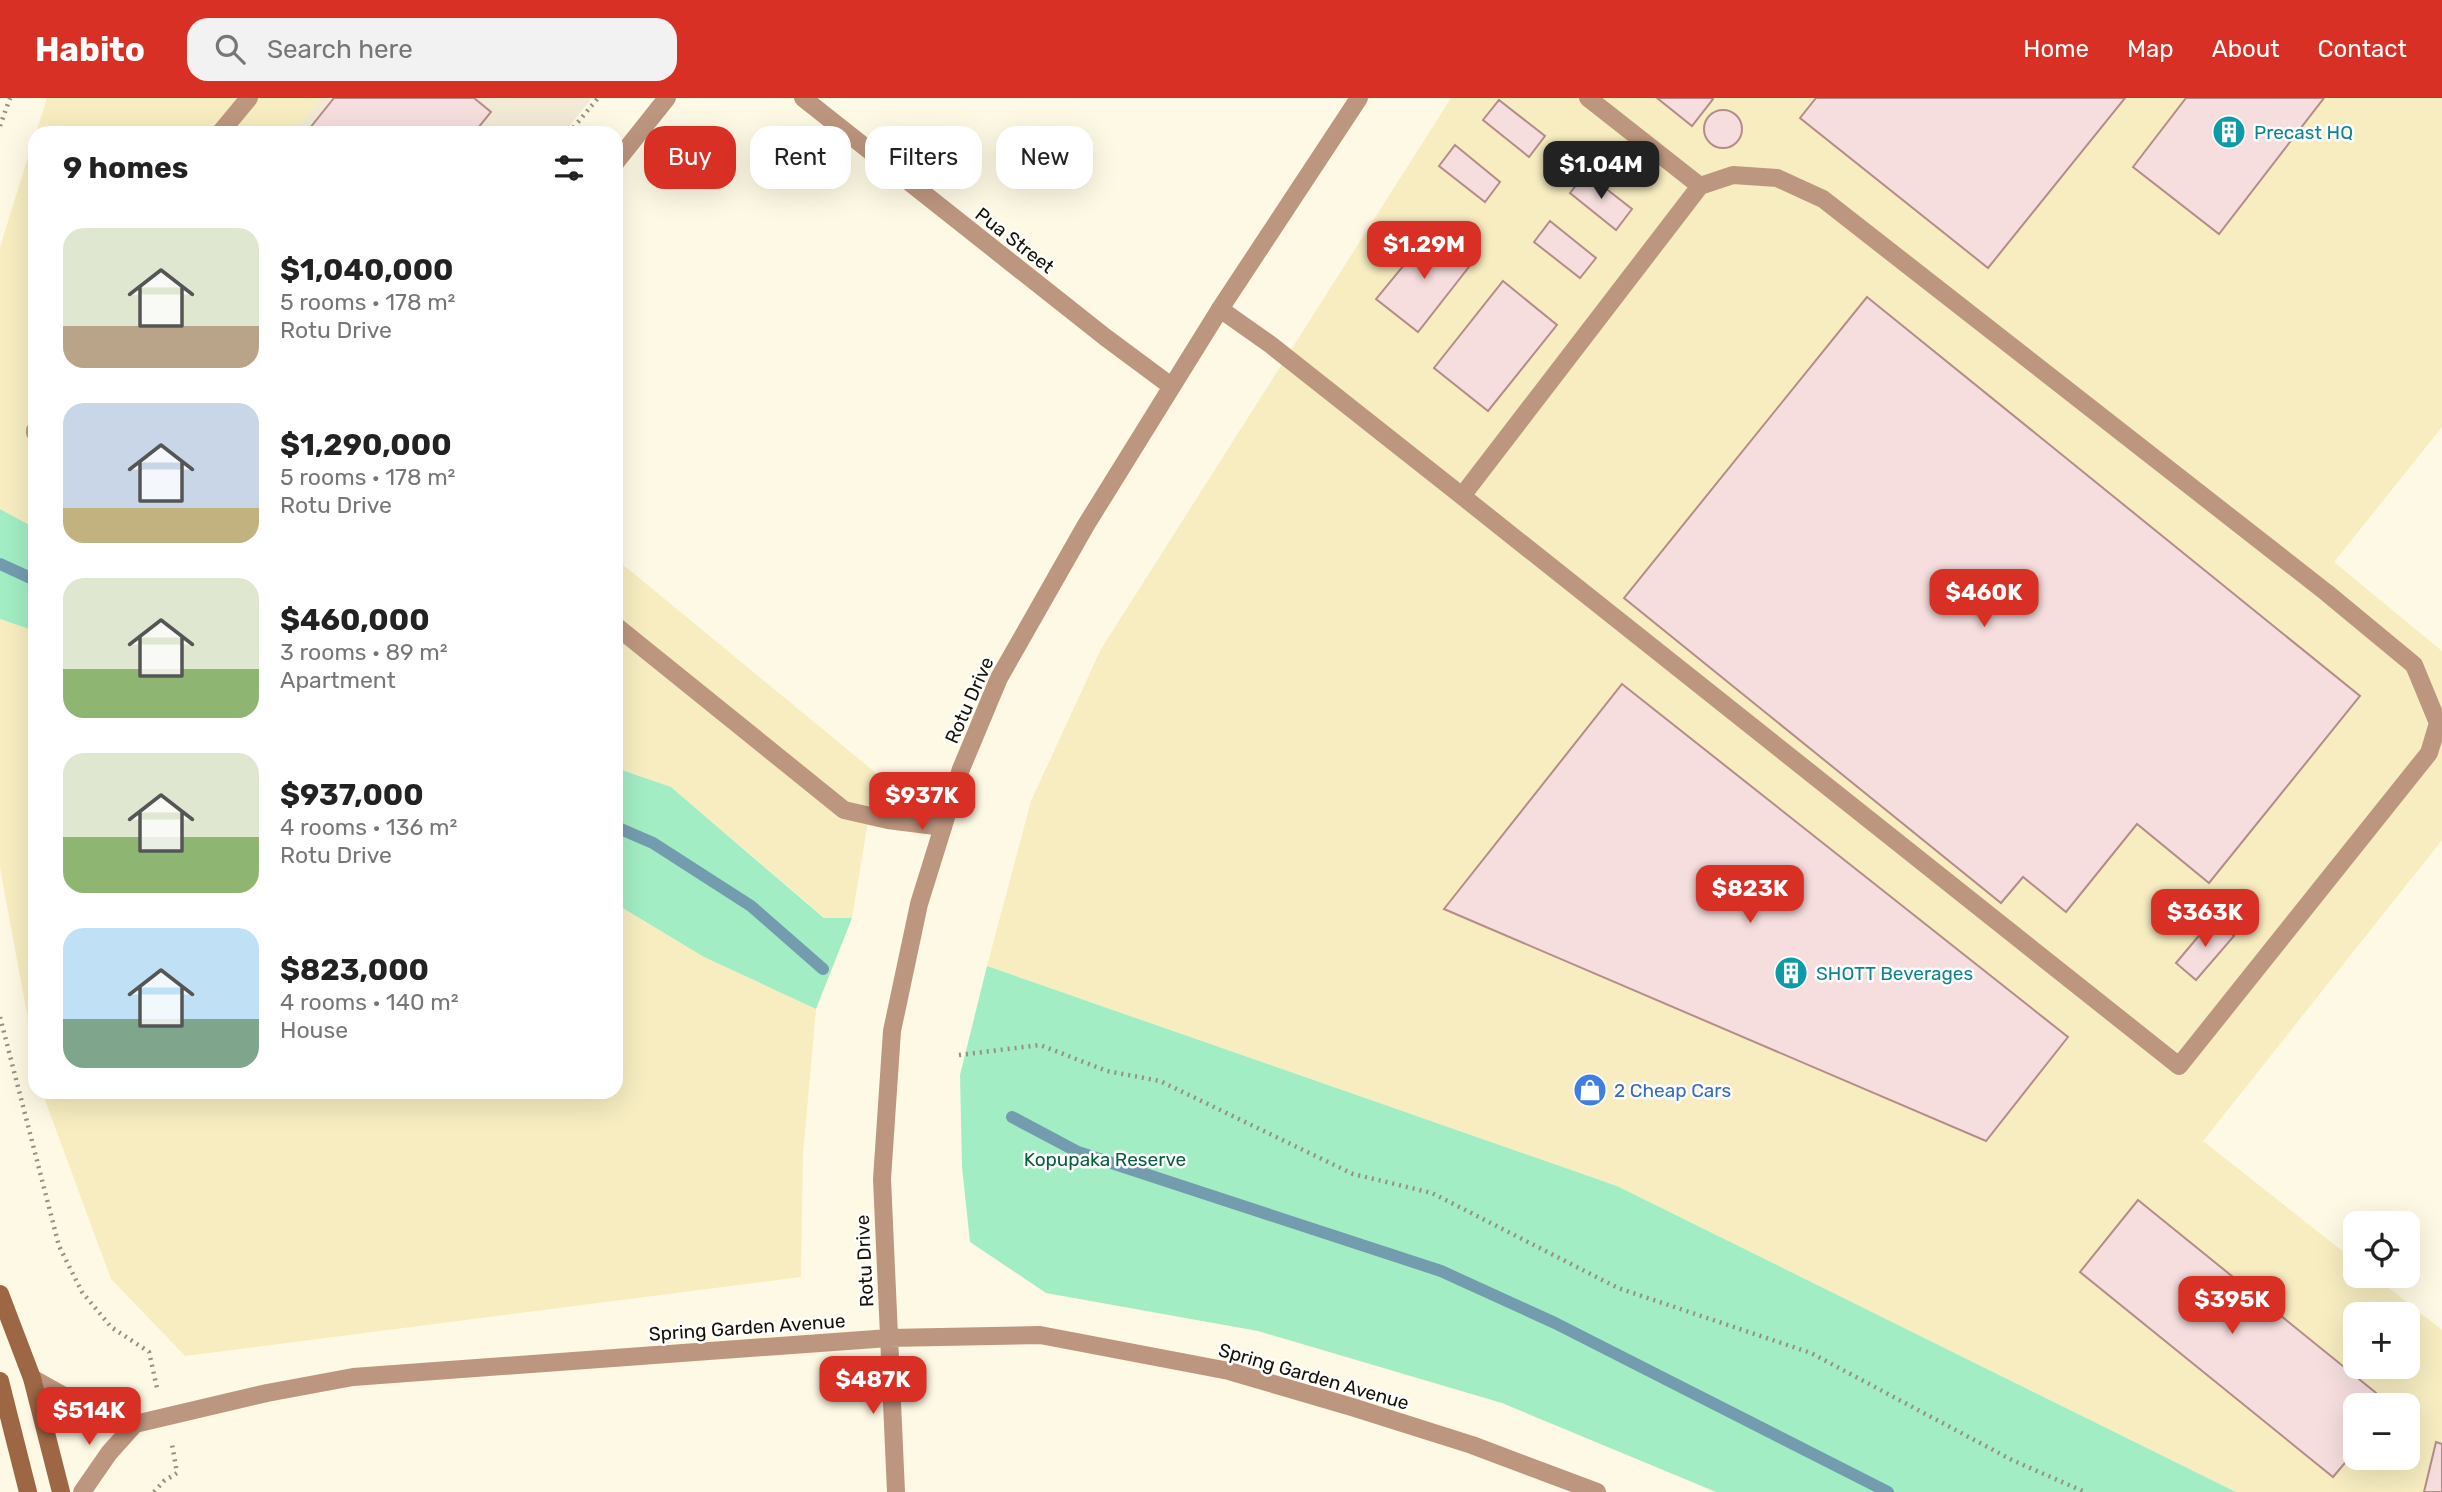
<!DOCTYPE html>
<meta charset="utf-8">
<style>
:root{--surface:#fff;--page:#f2f2f2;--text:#222;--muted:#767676;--accent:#d93025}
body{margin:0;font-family:Rubik,sans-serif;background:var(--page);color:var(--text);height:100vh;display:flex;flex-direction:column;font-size:26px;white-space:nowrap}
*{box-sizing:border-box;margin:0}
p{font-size:23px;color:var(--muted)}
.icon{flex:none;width:38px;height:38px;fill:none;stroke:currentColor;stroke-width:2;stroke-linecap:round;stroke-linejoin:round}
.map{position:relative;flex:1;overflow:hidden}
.sheet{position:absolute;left:28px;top:28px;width:595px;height:973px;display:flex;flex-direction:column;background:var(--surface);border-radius:21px;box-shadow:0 7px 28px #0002}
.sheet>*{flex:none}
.banner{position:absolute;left:644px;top:28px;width:665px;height:63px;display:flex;gap:14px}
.fabs{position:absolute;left:2343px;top:1113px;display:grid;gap:14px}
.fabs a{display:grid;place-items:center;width:77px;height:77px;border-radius:14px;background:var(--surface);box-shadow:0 7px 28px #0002;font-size:35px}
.price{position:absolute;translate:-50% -60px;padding:0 16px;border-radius:14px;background:var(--accent);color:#fff;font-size:23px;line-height:46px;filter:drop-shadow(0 2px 4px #0008)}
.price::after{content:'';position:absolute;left:50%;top:42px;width:21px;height:16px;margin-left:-10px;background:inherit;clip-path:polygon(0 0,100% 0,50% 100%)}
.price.active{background:#222;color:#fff}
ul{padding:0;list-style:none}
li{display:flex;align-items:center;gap:21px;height:175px;padding:0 35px}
li span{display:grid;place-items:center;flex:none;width:196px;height:140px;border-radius:21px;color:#555}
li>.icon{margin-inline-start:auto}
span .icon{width:84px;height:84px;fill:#fffc;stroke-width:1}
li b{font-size:30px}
h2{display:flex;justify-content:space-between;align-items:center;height:84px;padding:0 35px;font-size:30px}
.chip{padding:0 24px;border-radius:21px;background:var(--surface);box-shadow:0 7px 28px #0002;font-size:24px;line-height:63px}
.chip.active{background:var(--accent);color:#fff}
header{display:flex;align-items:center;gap:42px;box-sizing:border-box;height:98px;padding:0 35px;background:var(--accent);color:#fff}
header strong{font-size:33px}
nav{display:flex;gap:38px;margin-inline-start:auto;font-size:24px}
.search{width:490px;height:63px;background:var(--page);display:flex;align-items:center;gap:18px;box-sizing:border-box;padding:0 24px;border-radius:21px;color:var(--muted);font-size:26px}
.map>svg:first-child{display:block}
.built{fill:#f7edc1;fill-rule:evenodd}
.education{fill:#f2ead5}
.green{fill:#a2edc4}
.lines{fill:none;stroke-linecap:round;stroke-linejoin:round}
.stream{stroke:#739daf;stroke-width:12}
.building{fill:#f5dedd;stroke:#b48c8a;stroke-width:2}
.path{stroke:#969281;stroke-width:4.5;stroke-dasharray:2 5;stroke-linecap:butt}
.lane{stroke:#bd967f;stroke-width:18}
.street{stroke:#bd967f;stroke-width:18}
.secondary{stroke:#9d6644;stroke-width:18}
.labels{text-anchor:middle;stroke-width:5;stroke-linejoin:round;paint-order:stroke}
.culture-label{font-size:19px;fill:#0d838f;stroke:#fff;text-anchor:start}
.street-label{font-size:19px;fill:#151206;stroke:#fff}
.shop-label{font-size:19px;fill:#366cbe;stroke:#fff;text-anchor:start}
.park-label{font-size:19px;fill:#085f3d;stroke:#fff}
</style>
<header>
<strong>Habito</strong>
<div class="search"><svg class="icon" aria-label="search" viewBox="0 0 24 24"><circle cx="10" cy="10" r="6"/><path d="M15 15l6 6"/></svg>Search here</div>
<nav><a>Home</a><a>Map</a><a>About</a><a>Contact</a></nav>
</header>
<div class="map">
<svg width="2442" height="1394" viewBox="0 0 2442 1394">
<rect width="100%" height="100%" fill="#fef9e4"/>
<path class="built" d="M47 0H322L293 35H36Z
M1451 0H2442V329L2334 464 2442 553V742L2203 1043 2355 1163 2356 1178H2374L2442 1232V1394H2236L1617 1088 987 868 1031 703 1101 551ZM2356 1216H2408V1269H2356ZM2356 1307H2408V1360H2356Z
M35 37V430L0 411V149Z
M616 461 876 675 852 820H825L671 689 616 670Z
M0 521 35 533V959L0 770Z
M616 806 704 859 816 911 803 1056 801 1179 185 1258 111 1181 42 994H616Z"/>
<path class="education" d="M322 0H592L564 35H293Z"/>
<path class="green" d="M0 411 35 430V533L0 521Z
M616 670 671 689 824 820H852L816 911 704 859 616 806Z
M987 868 1617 1088 2236 1394H1716L1502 1305 1258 1233 1046 1195 970 1144 962 1069 960 977Z"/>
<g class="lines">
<path class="stream" d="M0 466 35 482
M616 729 653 745 751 808 823 871
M1012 1019 1078 1054 1441 1173 1555 1225 1888 1394"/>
</g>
<path class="building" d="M334 0H474L491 14 474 35H306Z
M1657 0H1711L1713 1 1692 28Z
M1816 0H2125L1988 170 1800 20Z
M2186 0H2324L2219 136 2133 69Z
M1499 2 1545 38 1529 59 1483 22Z
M1704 31a19 19 0 1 1 38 0a19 19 0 1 1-38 0Z
M1455 47 1500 84 1485 104 1439 68Z
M1586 75 1632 111 1616 132 1570 95Z
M1550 123 1596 160 1580 180 1534 144Z
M1432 133 1472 165 1418 234 1376 201Z
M1503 183 1557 227 1488 313 1434 270Z
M1867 199 2360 598 2209 785 2137 726 2066 814 2023 779 2001 805 1624 500Z
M1622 586 2068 939 1986 1043 1444 811Z
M2213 821 2234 838 2196 882 2176 865Z
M2138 1102 2391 1307H2356V1352L2333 1379 2080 1174Z
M2436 1344 2442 1346V1394H2424Z"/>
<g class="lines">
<path class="path" d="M0 28 10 0
M569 35 598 0
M0 919 59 1148 82 1194 111 1229 149 1254 157 1290
M959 957 1040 947 1107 973 1160 983 1353 1076 1432 1095 1618 1190 1811 1255 2012 1362 2085 1394
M154 1394 164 1383 177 1375 172 1346"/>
<path class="lane" d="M220 35 249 0
M616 64 667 0
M1220 211 1271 247 1462 398 1700 88 1588 0
M35 332V335
M1462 398 2179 968 2429 655 2438 625 2414 567 2327 495 1823 101 1777 80 1733 77 1700 88
M616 528 844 712 888 722 943 729"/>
<path class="street" d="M803 0 1105 239 1171 288
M32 1280 100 1318 135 1326 267 1295 353 1279 889 1240 1040 1237 1229 1273 1352 1309 1472 1347 1597 1394
M82 1394 109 1355 135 1326
M896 1394 882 1081 892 933 919 806 961 671 999 580 1086 427 1220 211 1359 0"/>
<path class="secondary" d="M0 1196 32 1280 61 1394
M0 1283 28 1394"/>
</g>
<defs>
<symbol id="building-disc" viewBox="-11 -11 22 22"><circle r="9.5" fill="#0f9aa8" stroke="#fff"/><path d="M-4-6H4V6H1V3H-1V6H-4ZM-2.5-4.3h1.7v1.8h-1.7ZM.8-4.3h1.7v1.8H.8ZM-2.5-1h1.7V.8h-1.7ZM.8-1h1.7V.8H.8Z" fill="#fff"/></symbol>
<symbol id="shop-disc" viewBox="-11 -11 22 22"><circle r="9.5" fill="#3f7fe0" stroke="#fff"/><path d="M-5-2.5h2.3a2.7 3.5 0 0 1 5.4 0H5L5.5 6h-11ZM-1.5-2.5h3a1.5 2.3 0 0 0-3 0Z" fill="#fff"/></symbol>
</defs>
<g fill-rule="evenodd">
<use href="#building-disc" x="2210" y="15" width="38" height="38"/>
<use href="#building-disc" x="1772" y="856" width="38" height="38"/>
<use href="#shop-disc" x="1571" y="973" width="38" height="38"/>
</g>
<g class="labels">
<g class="culture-label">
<text x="2254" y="41">Precast HQ</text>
<text x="1816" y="882">SHOTT Beverages</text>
</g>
<g class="street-label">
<text transform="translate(1015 142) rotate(38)" y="7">Pua Street</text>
<text transform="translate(969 602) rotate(-66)" y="7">Rotu Drive</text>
<text transform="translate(864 1163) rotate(-93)" y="7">Rotu Drive</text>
<text transform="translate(747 1229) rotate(-4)" y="7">Spring Garden Avenue</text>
<text transform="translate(1314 1278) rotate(16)" y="7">Spring Garden Avenue</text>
</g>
<g class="shop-label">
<text x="1614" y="999">2 Cheap Cars</text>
</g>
<g class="park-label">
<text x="1105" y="1068">Kopupaka Reserve</text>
</g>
</g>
</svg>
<div class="fabs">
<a><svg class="icon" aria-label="locate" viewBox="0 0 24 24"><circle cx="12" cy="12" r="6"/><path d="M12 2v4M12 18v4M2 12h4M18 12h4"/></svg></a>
<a>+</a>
<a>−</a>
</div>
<b class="price active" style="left:1601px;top:103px">$1.04M</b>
<b class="price" style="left:1424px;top:183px">$1.29M</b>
<b class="price" style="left:1984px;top:531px">$460K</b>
<b class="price" style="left:922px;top:734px">$937K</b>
<b class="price" style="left:1750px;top:827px">$823K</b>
<b class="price" style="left:2205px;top:851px">$363K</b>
<b class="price" style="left:2232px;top:1238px">$395K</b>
<b class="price" style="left:873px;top:1318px">$487K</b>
<b class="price" style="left:89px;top:1349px">$514K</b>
<div class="banner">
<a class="chip active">Buy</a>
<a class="chip">Rent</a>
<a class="chip">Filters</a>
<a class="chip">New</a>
</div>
<section class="sheet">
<h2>9 homes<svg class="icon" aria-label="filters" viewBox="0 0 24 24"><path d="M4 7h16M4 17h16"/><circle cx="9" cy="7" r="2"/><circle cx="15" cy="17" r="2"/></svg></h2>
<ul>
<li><span style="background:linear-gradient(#dfe7d0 70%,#b9a48a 0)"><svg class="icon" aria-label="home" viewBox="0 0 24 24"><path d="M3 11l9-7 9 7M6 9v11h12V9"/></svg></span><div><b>$1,040,000</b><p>5 rooms · 178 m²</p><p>Rotu Drive</p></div></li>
<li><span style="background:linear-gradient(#c9d6e8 75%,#c2b280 0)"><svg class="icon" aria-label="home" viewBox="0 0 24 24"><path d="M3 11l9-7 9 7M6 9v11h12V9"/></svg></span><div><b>$1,290,000</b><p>5 rooms · 178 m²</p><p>Rotu Drive</p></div></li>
<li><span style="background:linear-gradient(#dfe7d0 65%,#8fb573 0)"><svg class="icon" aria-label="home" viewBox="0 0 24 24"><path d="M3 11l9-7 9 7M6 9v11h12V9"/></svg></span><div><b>$460,000</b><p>3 rooms · 89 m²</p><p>Apartment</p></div></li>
<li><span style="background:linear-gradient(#dfe7d0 60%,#8fb573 0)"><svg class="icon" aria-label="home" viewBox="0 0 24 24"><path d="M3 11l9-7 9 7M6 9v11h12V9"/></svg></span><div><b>$937,000</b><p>4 rooms · 136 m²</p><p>Rotu Drive</p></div></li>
<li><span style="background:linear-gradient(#bfe0f5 65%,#7fa58c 0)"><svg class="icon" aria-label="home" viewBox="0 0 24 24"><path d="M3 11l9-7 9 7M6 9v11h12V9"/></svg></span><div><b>$823,000</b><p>4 rooms · 140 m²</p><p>House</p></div></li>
</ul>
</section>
</div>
